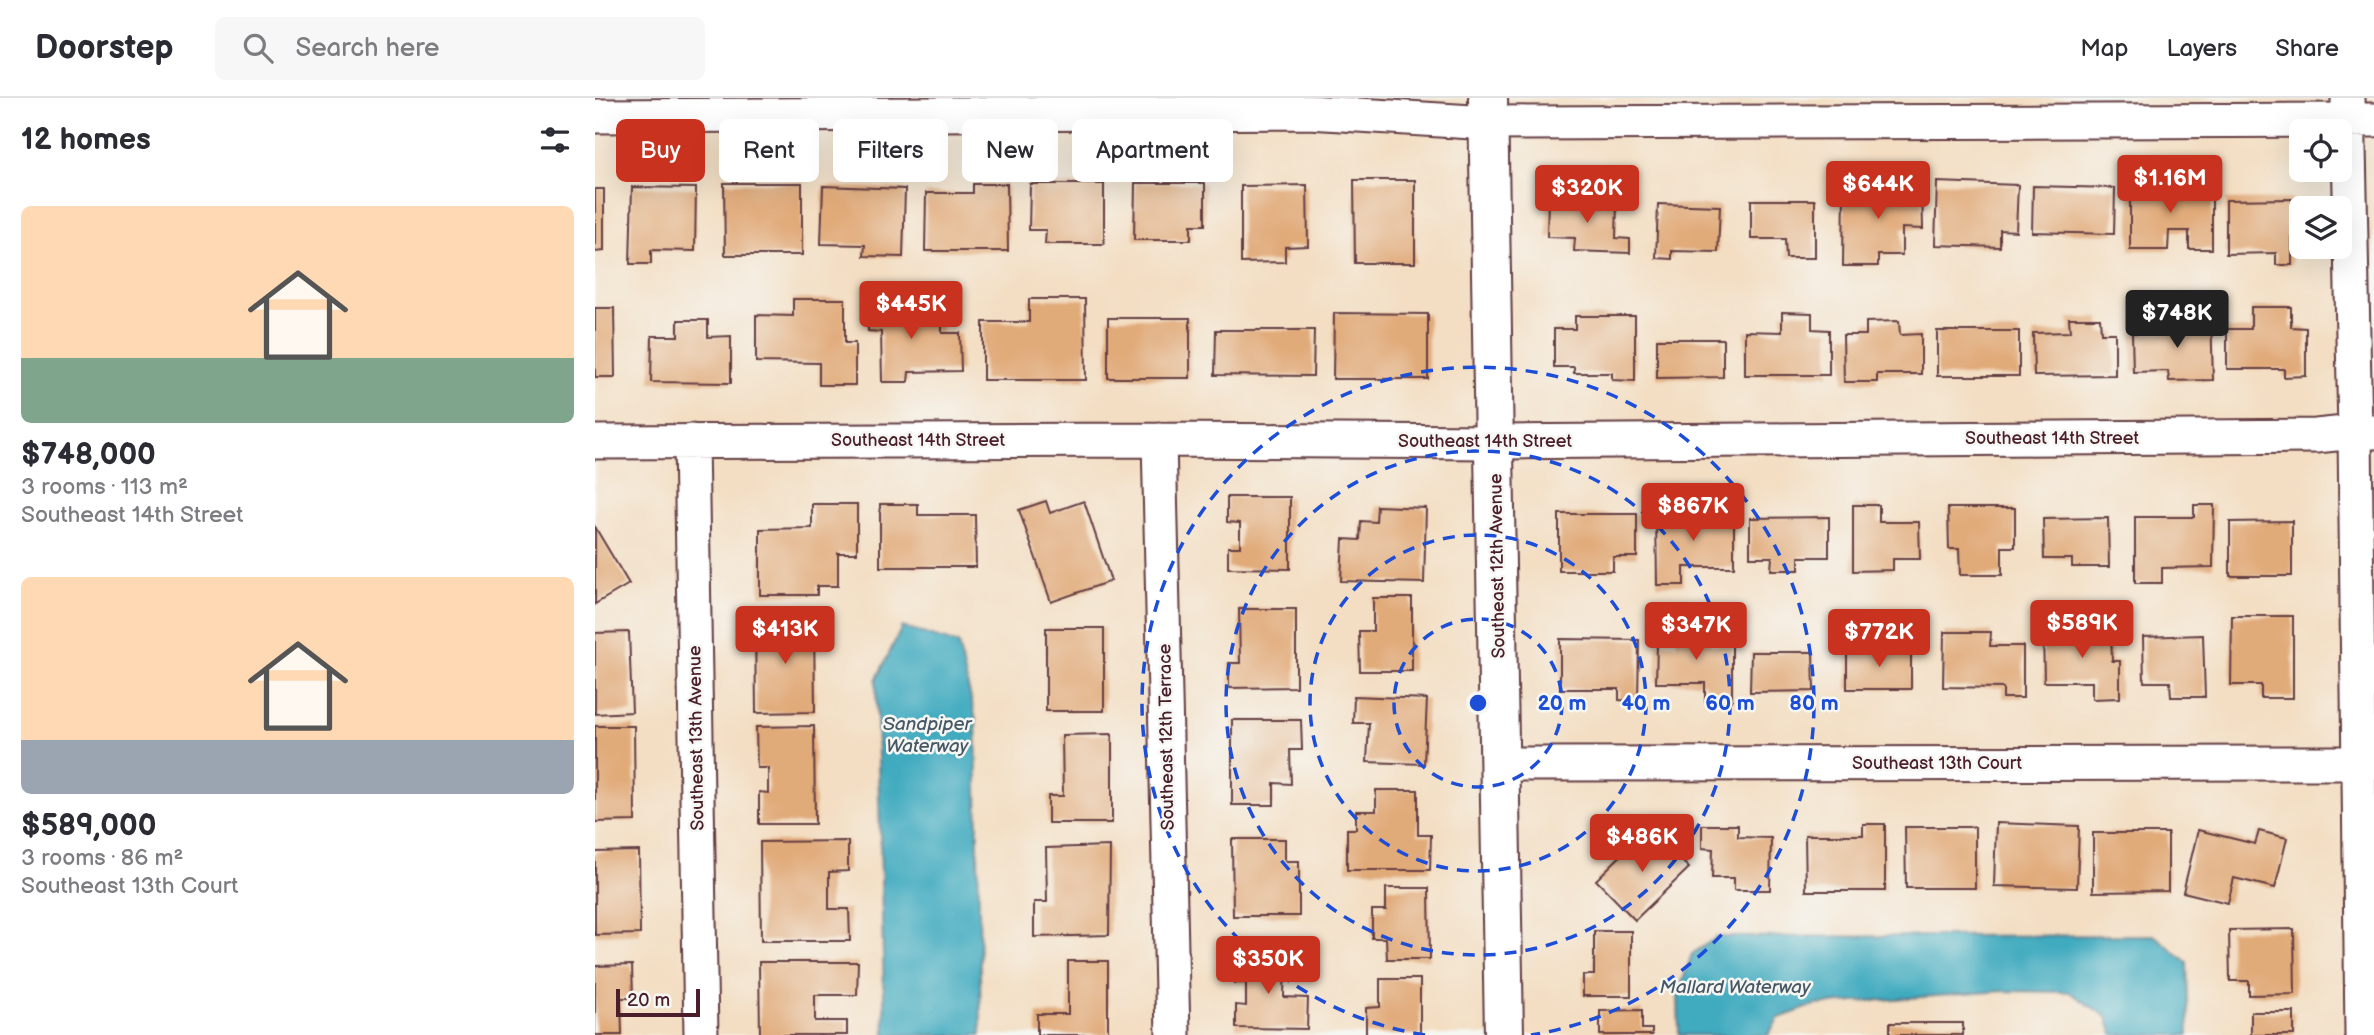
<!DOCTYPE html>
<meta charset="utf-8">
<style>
:root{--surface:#fff;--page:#f7f7f7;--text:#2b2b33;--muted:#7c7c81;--line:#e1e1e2;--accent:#c8321e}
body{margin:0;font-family:"Balsamiq Sans",sans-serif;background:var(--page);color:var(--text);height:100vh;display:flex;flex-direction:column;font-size:26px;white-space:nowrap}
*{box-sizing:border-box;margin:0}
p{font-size:23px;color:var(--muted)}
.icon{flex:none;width:38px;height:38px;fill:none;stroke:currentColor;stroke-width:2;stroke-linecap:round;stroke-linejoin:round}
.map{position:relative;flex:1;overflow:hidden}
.side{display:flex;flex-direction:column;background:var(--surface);width:595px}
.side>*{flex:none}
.hud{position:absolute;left:21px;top:21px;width:665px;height:63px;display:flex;gap:14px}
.controls{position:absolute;left:1694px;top:21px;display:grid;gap:14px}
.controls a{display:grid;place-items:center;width:63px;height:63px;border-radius:10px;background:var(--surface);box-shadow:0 7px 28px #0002;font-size:35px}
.scale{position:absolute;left:21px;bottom:18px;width:84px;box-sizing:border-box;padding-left:7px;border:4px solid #4a1f2b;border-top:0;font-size:19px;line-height:24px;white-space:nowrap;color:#4a1f2b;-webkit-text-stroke:5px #f6f6f2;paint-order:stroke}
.price{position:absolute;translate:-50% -60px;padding:0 16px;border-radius:7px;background:var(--accent);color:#fff;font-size:23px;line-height:46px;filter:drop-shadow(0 2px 4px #0008)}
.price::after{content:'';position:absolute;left:50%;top:42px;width:21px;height:16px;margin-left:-10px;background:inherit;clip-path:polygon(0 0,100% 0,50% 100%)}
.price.selected{background:#222;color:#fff}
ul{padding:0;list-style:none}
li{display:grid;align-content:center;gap:14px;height:371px;padding:0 21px}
li span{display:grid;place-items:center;height:217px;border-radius:10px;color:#555}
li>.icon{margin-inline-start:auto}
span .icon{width:126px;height:126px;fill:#fffc;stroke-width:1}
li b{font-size:30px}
h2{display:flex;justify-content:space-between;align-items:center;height:84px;padding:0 21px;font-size:30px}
.tag{padding:0 24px;border-radius:10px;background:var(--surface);box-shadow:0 7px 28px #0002;font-size:24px;line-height:63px}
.tag.selected{background:var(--accent);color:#fff}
header{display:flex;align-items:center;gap:42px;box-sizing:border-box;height:98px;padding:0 35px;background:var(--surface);border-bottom:2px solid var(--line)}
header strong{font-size:33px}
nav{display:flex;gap:38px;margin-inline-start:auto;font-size:24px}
.search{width:490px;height:63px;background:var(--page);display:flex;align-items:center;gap:18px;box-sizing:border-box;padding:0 24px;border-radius:10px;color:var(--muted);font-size:26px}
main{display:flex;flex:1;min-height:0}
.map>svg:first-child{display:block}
.water{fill:#40aabf;stroke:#456475;stroke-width:2}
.building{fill:#e1aa79}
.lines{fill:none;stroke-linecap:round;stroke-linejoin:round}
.minor-casing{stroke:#633c42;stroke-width:37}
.tertiary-casing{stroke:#633c42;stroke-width:42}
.minor{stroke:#fff;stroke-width:33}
.tertiary{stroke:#fff;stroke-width:38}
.ring{fill:none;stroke:#1d4ed8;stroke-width:3.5;stroke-dasharray:12 9}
.labels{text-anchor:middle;stroke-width:5;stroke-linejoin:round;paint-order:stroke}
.street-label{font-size:18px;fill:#4a1f2b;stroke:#f6f6f2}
.water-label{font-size:19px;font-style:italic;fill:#465766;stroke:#f6f6f2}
.centre{fill:#1d4ed8;stroke:#f6f6f2;stroke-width:3.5}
.ring-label{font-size:21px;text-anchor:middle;font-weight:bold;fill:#1d4ed8;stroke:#f6f6f2;stroke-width:5;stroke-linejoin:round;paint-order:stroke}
</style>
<header>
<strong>Doorstep</strong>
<div class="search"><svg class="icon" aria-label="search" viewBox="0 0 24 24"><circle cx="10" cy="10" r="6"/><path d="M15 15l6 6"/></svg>Search here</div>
<nav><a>Map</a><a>Layers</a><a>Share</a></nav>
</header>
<main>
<section class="side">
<h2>12 homes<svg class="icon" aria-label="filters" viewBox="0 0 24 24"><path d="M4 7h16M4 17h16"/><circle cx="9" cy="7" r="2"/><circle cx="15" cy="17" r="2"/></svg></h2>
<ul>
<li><span style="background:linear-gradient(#ffd9b3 70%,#7fa58c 0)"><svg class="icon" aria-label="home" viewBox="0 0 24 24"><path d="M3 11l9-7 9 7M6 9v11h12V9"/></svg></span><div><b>$748,000</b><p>3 rooms · 113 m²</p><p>Southeast 14th Street</p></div></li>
<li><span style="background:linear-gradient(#ffd9b3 75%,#9aa5b1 0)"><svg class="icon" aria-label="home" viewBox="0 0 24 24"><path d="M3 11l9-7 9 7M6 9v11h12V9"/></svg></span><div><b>$589,000</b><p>3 rooms · 86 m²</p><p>Southeast 13th Court</p></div></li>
</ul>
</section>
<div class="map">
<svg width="1779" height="937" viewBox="0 0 1779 937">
<rect width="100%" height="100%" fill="#f6f6f2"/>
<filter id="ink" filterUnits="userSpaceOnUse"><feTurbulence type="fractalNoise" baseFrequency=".0143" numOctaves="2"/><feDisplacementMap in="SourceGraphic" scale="14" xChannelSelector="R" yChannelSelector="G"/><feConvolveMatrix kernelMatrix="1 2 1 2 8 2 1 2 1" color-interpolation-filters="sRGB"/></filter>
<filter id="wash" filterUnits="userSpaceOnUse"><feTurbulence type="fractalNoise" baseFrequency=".00686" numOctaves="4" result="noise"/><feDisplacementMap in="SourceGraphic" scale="28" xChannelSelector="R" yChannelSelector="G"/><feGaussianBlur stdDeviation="1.57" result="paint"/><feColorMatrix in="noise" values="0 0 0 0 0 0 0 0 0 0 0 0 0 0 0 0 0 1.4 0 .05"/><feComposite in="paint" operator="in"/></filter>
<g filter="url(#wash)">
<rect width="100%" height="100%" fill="#f3dec3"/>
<path class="water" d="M307 529 363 546 381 622 386 937H290L281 582Z
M1559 837 1592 864 1594 937H1518L1512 919 1474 894 1409 893 1220 907 1184 920 1173 937H1084L1083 896 1097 856 1122 839Z"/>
<g id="blocks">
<path class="building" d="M759 82H820V165H760Z
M1342 84 1423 87 1421 133 1405 132V149L1340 147Z
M129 85H207V157H130Z
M540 85H610V127H596V142H539Z
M378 86H412L413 153H330L331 95H378Z
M435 86H509V146H450L451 132H434Z
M1535 86H1617V151H1594V133H1574L1573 152H1535Z
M712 87 713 148 690 149V164L646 165V88Z
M228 88 310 91 308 159 269 158 270 147 226 146Z
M1249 88H1327L1328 131 1307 130V157H1283V168H1248Z
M1438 88 1520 90 1519 136 1437 134Z
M37 89 101 90 100 153 56 152V166H35Z
M0 91H9V153L0 154Z
M953 101 1022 104 1021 140 1035 141V155L979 153 980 140 952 139Z
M1697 101V167H1681V155L1631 156V102Z
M1156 102H1220V160H1191L1190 141H1156Z
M1063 106 1125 108 1123 154 1077 153V161L1061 160Z
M198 201H250V245H260V287H224V265L161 264V217L198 218Z
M272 201H314V218H347V235H365L366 273 314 274 313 284H287L286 234 273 233Z
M434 201H490L491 282H388V224H434Z
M1656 209H1696V229L1711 230V278L1689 279V271H1632V231H1656Z
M0 210H19L20 279H0Z
M1187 214 1217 215V231L1234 232V277H1150V233L1187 234Z
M739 215 833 216V281H738Z
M1616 217 1618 282 1574 283 1573 273 1538 274 1537 235 1584 233 1583 218Z
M980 218H1040V283L1017 282V275H979V269H959V231H980Z
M513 220H595V280H513Z
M1474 220H1505L1506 235H1520V277L1439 278 1438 235 1475 234Z
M83 222H113V239L136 238V285L56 284 57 238H83Z
M1304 223 1305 237 1326 236V276H1282V284H1249L1248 237H1271V224Z
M621 232H719L718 278 620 277Z
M1342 233H1424V278H1342Z
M1062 241H1128V279L1062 280Z
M632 399H695V471L633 470V449H645V425L632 424Z
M451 403 455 415 489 403 516 483 456 504 424 412Z
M217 406H262V455H243V488H222V497H165V431L217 430Z
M285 406H323V417H380L381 469H285Z
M1258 407H1284V424H1324L1325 461H1298V472L1258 473Z
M1599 407H1619L1618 469 1567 470V485H1540V419H1599Z
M782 408 831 410 829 485 746 483 748 441 765 442 766 423 781 424Z
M1353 410H1420V449H1407V477H1365L1364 451H1354Z
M1061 413H1139V469H1089V487H1062Z
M964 416H1042V459H1018V473H964Z
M1234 419V459H1204V472H1176L1177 459H1155V420Z
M1513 420 1514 469H1477V461H1449L1448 421Z
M1697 423V478H1635V424Z
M0 429 34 486 0 506Z
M778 500H817V573H765L764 533H778Z
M644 511H701V589L634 590V565H645Z
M1637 518H1698V600H1666V587H1636Z
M219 521 220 614 161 615 160 522Z
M1081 522H1097V531H1116V547H1137V603H1110V585H1061L1062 545 1081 546Z
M451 530H509V613H451Z
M1448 531H1516L1517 563H1525V600L1497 601V584H1449Z
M34 534 37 614 0 616V535Z
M1349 534H1396L1395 548H1428V600H1408V590L1348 589Z
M1608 537 1610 599H1576L1575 584H1549L1548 539Z
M965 541 1044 542 1043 603 1024 602V591H965Z
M1252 551H1316V591H1252Z
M1156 554H1218L1219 593 1155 594Z
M759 598 832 601 829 666 772 664 774 625H758Z
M637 622H706L707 652H695L696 686 679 685V707H637Z
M0 628H39L40 723 0 724Z
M219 628 220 726H164V694L173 695V670H162L161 629Z
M517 636V725H453V698H468L467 637Z
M781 692H823V737H836L835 772H752V731H761V713H781Z
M1401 725 1484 728 1482 790 1399 788Z
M1268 726H1290V793H1211L1210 737H1268Z
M1107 727H1143V739L1176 740 1175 792H1139V780H1117L1118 751 1107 750Z
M1310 729H1380V790H1311Z
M1054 730 1094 770 1040 822 1001 782Z
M1603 732 1660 746 1664 733 1692 740 1680 790 1639 780 1633 805 1588 794Z
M1498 735H1573V793L1498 794Z
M637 741H690V763H704V818H638Z
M253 743V773L234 774V811H254L255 843H166L165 744Z
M515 748 514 837 439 839V804H452L451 750Z
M44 753 45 836 0 837V754Z
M791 790H834L835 861H792L791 840H777V812H791Z
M1699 831 1700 896 1654 897V883H1635L1634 832Z
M999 833H1036V898H988V877H999Z
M641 859H690L689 899 713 900 712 931 641 930V907L651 908V885H640Z
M473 863H513V937H442V916H473Z
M164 864H263L262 897H220V923H252V937H165Z
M37 867 38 900H26L27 937H0V868Z
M785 881H825V937H771V910L785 909Z
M1047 912V931H1057V937H1005V913Z
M1656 914H1699V937H1656Z
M1295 925H1368V937H1295Z"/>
</g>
</g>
<g filter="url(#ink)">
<use href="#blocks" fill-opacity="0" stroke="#633c42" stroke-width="2"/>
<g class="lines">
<defs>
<path id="minor" d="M1753 0 1760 334 1767 937
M0 18 714 14 894 25 1779 22
M564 342 578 937
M96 343 106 937
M0 344 564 342 900 344 1721 338 1760 334H1779
M904 666 1779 665"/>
<path id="tertiary" d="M893 0 909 937"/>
</defs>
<use href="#minor" class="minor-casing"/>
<use href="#tertiary" class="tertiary-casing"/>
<use href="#minor" class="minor"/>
<use href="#tertiary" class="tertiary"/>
</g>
</g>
<g class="ring">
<circle cx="883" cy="605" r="84"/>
<circle cx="883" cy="605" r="168"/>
<circle cx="883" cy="605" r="252"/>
<path d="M830 937A336 336 0 1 1 936 937"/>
</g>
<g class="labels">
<g class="street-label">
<text x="1457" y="346">Southeast 14th Street</text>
<text x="323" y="348">Southeast 14th Street</text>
<text x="890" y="349">Southeast 14th Street</text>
<text transform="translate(902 468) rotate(-91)" y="6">Southeast 12th Avenue</text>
<text transform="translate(571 639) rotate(-91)" y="6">Southeast 12th Terrace</text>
<text transform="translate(101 640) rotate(-91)" y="6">Southeast 13th Avenue</text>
<text x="1342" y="671">Southeast 13th Court</text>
</g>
<g class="water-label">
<text x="332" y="632">Sandpiper<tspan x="332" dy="22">Waterway</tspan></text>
<text x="1140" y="895">Mallard Waterway</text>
</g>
</g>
<circle cx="883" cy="605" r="10" class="centre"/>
<g class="ring-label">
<text x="967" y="612">20 m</text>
<text x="1051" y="612">40 m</text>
<text x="1135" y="612">60 m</text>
<text x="1219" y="612">80 m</text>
</g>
</svg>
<div class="controls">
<a><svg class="icon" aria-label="locate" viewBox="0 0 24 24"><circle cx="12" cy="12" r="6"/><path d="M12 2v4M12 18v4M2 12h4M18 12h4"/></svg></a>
<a><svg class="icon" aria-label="layers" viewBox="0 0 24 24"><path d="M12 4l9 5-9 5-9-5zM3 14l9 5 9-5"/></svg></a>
</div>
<div class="scale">20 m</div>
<b class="price" style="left:1575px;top:117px">$1.16M</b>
<b class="price" style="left:1283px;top:123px">$644K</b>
<b class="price" style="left:992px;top:127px">$320K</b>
<b class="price" style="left:316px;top:243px">$445K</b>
<b class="price selected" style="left:1582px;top:252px">$748K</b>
<b class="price" style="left:1098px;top:445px">$867K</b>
<b class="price" style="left:1487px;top:562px">$589K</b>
<b class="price" style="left:1101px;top:564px">$347K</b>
<b class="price" style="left:190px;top:568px">$413K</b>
<b class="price" style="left:1284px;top:571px">$772K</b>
<b class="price" style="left:1047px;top:776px">$486K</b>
<b class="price" style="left:673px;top:898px">$350K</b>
<div class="hud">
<a class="tag selected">Buy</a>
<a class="tag">Rent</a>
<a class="tag">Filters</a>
<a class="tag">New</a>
<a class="tag">Apartment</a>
</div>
</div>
</main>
